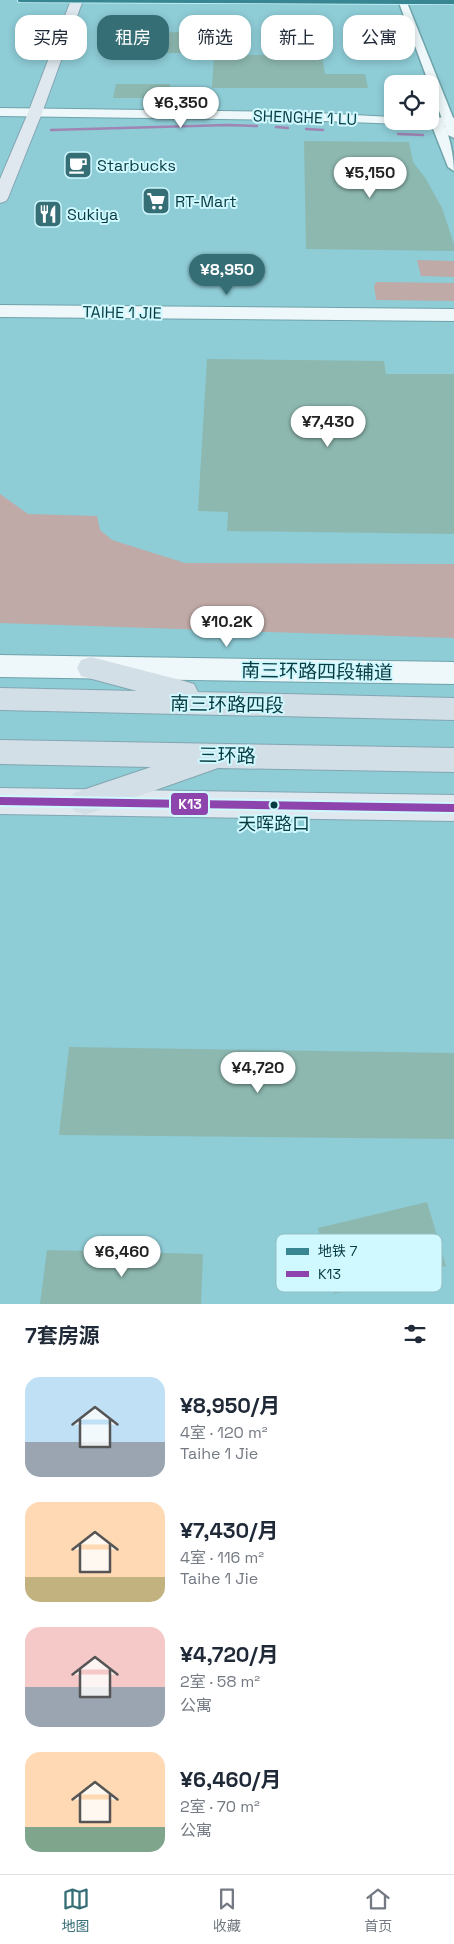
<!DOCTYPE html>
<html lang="zh">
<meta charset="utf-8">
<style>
:root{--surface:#fff;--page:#f6f6f7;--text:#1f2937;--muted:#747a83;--line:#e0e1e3;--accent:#366e76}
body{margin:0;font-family:"Space Grotesk","Noto Sans SC",sans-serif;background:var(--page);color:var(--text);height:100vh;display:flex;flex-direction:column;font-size:19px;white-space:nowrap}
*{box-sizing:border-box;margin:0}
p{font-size:16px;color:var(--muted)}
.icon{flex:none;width:28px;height:28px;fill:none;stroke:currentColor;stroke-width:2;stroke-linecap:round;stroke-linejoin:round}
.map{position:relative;height:1304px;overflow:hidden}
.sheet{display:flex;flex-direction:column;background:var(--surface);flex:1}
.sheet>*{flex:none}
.hud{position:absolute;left:15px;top:15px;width:425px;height:45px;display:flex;gap:10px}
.fabs{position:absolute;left:384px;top:75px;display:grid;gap:10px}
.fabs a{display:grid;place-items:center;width:55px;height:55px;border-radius:10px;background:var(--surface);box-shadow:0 2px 8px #0003;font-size:25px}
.price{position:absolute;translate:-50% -42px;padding:0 11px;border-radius:18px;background:#fff;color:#222;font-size:16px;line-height:32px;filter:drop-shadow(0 1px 2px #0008)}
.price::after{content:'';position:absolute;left:50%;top:30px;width:15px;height:11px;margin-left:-8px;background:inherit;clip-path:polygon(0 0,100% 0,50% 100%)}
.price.on{background:var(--accent);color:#fff}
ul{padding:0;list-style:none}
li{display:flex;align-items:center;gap:15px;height:125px;padding:0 25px}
li span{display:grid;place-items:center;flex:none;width:140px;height:100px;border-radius:15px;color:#555}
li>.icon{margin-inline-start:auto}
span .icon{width:60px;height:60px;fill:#fffc;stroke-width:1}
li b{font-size:21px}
h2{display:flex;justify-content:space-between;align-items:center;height:60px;padding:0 25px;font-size:21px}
.chip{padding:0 18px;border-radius:15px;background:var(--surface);box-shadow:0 2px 8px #0003;font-size:18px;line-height:45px}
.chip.on{background:var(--accent);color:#fff}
.dock{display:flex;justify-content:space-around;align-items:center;height:70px;border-top:1px solid var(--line);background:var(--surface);font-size:14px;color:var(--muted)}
.dock a{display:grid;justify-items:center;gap:2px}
.dock .on{color:var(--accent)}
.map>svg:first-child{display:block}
.green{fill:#c0aaa8}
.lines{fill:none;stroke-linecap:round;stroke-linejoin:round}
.stream{stroke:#a084b3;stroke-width:2.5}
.building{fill:#8db8b0}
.street-casing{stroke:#6fa3ab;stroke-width:3}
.secondary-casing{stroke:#6fa3ab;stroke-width:2}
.primary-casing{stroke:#83a6b2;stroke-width:2}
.highway-casing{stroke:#83a6b2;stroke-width:2}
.street{fill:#eef7f9;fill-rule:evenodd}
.secondary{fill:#eef7f9;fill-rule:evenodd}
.primary{fill:#dee8ee;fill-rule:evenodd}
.highway{fill:#d3dfe7;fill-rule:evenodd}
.bus-1-casing{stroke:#d0f8ff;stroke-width:12}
.bus-1{stroke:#8e44ad;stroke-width:8}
.metro-1-casing{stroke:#d0f8ff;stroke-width:6}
.metro-1{stroke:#388692;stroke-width:4.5}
.bus-dot{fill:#063b42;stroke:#d0f8ff;stroke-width:2}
.labels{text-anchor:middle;stroke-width:4;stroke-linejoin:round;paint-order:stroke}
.far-street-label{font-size:16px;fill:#063b42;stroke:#d0f8ff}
.far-poi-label{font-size:16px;fill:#063b42;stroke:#d0f8ff;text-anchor:start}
.bus-label{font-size:18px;fill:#063b42;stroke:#d0f8ff}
.street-label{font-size:19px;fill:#063b42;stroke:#d0f8ff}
.key{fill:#d0f8ff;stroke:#93bfc6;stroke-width:1}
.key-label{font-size:14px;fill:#063b42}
.line-badge{stroke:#d0f8ff;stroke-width:2}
.badge-label{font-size:14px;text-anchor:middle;font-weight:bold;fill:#fff}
</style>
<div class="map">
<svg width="454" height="1304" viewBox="0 0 454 1304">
<rect width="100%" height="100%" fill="#8eccd6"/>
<path class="green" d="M417 260 454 261V277L421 276Z
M377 282 454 283V301L376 300 374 285Z
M0 494 28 514 97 516 100 530 112 540 185 563 454 564V638L0 623Z"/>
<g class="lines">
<path class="stream" d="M276 127 288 128
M306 129 323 130
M51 130 228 125 257 126
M398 134 423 135"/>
</g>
<path class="building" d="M112 30H133V33L185 32 182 53H105L107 45H104L108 31Z
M214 55H322L325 74H365L368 88H212Z
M116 84H170L168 98H113Z
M304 141 409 142 413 162 426 179 442 208 454 244V251L306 249Z
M207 359 384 361 386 374H454V534L227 531 228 512 198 511Z
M69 1047 454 1053V1139L59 1135Z
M427 1202 446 1266 334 1294 318 1228Z
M47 1250 203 1254 201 1304H40Z"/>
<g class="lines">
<defs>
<path id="street" d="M398 0H406L454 120V138L448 135Z
M436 118C449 121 454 159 454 171L448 167 430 121Z"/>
<path id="secondary" d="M442 0H454V3L444 2Z
M0 108 297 112 392 117V121H430V117L454 118V126L297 120 0 116Z
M0 305 454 309V321L0 317Z
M0 655 454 662V684L0 677Z"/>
<path id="primary" d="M71 0H83L42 113 8 198 6 201 0 203V179L28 113Z
M0 788 454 795V821L0 814Z"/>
<path id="highway" d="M91 657 184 681 194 684 198 692 454 698V720L0 710V688L137 691 81 676 77 668 81 660Z
M0 740 454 748V772L218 768 85 815 74 811 69 802 74 793 151 767 0 764Z"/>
</defs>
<use href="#street" class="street-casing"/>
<use href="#secondary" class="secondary-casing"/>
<use href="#primary" class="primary-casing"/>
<use href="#highway" class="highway-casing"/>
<use href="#street" class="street"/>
<use href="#secondary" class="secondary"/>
<use href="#primary" class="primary"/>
<use href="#highway" class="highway"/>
<defs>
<path id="bus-1" d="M0 801 454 808"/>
</defs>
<use href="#bus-1" class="bus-1-casing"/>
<use href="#bus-1" class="bus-1"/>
<defs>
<path id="metro-1" d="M20 0 454 2"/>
</defs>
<use href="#metro-1" class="metro-1-casing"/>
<use href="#metro-1" class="metro-1"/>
</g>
<defs>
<symbol id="cafe-square" viewBox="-11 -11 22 22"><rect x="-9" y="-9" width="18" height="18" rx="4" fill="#366e76" stroke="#d0f8ff"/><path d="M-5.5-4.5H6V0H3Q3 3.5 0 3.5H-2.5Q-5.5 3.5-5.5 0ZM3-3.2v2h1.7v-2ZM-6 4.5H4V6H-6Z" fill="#fff"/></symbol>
<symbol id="supermarket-square" viewBox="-11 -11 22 22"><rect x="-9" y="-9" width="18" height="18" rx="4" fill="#366e76" stroke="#d0f8ff"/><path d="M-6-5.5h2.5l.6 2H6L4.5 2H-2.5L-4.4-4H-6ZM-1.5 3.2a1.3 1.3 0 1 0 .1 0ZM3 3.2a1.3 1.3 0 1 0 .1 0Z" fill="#fff"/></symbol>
<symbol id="restaurant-square" viewBox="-11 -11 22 22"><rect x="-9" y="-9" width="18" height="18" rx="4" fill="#366e76" stroke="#d0f8ff"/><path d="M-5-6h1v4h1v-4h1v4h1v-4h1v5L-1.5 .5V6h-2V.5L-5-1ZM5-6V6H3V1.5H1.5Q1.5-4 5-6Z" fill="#fff"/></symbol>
</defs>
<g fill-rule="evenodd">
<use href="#cafe-square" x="62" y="149" width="32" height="32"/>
<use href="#supermarket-square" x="140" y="185" width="32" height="32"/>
<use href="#restaurant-square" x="32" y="198" width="32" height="32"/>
</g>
<circle class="bus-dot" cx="274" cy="805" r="4.5"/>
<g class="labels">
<g class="far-street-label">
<text transform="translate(305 117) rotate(2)" y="6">SHENGHE 1 LU</text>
<text transform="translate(122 312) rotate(1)" y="6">TAIHE 1 JIE</text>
</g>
<g class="far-poi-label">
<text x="97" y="171">Starbucks</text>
<text x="175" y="207">RT-Mart</text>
<text x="67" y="220">Sukiya</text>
</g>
<g class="bus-label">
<text x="274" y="830">天晖路口</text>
</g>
<g class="street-label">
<text transform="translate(317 671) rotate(1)" y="7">南三环路四段辅道</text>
<text transform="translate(227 704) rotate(1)" y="7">南三环路四段</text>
<text transform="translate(227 755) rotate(1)" y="7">三环路</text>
</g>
</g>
<rect x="276" y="1234" width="166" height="58" rx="8" class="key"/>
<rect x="286" y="1248" width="23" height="7" fill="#388692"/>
<rect x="286" y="1271" width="23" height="6" fill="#8e44ad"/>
<g class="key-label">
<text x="318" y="1256">地铁 7</text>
<text x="318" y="1279">K13</text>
</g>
<rect class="line-badge" x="170" y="792" width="39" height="24" rx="5" fill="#8e44ad"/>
<g class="badge-label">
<text x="190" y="809">K13</text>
</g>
</svg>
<div class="fabs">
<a><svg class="icon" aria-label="locate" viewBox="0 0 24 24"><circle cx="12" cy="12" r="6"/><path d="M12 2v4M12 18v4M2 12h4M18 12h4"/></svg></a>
</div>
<b class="price" style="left:181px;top:129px">¥6,350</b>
<b class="price" style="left:370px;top:199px">¥5,150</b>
<b class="price on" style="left:227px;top:296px">¥8,950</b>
<b class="price" style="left:328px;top:448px">¥7,430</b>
<b class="price" style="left:227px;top:648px">¥10.2K</b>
<b class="price" style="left:258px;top:1094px">¥4,720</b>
<b class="price" style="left:122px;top:1278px">¥6,460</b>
<div class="hud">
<a class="chip">买房</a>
<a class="chip on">租房</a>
<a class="chip">筛选</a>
<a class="chip">新上</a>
<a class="chip">公寓</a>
</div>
</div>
<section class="sheet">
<h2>7套房源<svg class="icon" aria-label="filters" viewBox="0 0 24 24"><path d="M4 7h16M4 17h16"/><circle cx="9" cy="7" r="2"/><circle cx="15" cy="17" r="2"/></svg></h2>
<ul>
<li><span style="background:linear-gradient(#bfe0f5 65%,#9aa5b1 0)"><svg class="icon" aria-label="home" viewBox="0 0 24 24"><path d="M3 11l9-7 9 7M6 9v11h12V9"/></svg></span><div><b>¥8,950/月</b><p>4室 · 120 m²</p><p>Taihe 1 Jie</p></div></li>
<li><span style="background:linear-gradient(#ffd9b3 75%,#c2b280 0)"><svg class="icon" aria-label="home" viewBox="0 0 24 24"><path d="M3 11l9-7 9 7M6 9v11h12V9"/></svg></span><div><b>¥7,430/月</b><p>4室 · 116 m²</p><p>Taihe 1 Jie</p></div></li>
<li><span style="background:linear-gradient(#f6c9c9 60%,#9aa5b1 0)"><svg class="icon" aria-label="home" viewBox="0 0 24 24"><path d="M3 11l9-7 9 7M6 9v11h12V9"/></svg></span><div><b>¥4,720/月</b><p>2室 · 58 m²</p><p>公寓</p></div></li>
<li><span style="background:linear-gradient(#ffd9b3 75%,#7fa58c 0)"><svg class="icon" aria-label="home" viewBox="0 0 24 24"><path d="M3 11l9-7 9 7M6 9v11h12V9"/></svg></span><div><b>¥6,460/月</b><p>2室 · 70 m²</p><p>公寓</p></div></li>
</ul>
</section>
<nav class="dock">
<a class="on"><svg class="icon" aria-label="map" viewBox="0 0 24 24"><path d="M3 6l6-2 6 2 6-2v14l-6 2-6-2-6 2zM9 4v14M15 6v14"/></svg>地图</a>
<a><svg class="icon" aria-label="saved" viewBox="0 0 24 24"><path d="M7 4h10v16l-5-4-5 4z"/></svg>收藏</a>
<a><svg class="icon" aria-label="home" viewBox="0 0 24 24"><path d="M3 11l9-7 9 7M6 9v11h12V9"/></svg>首页</a>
</nav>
